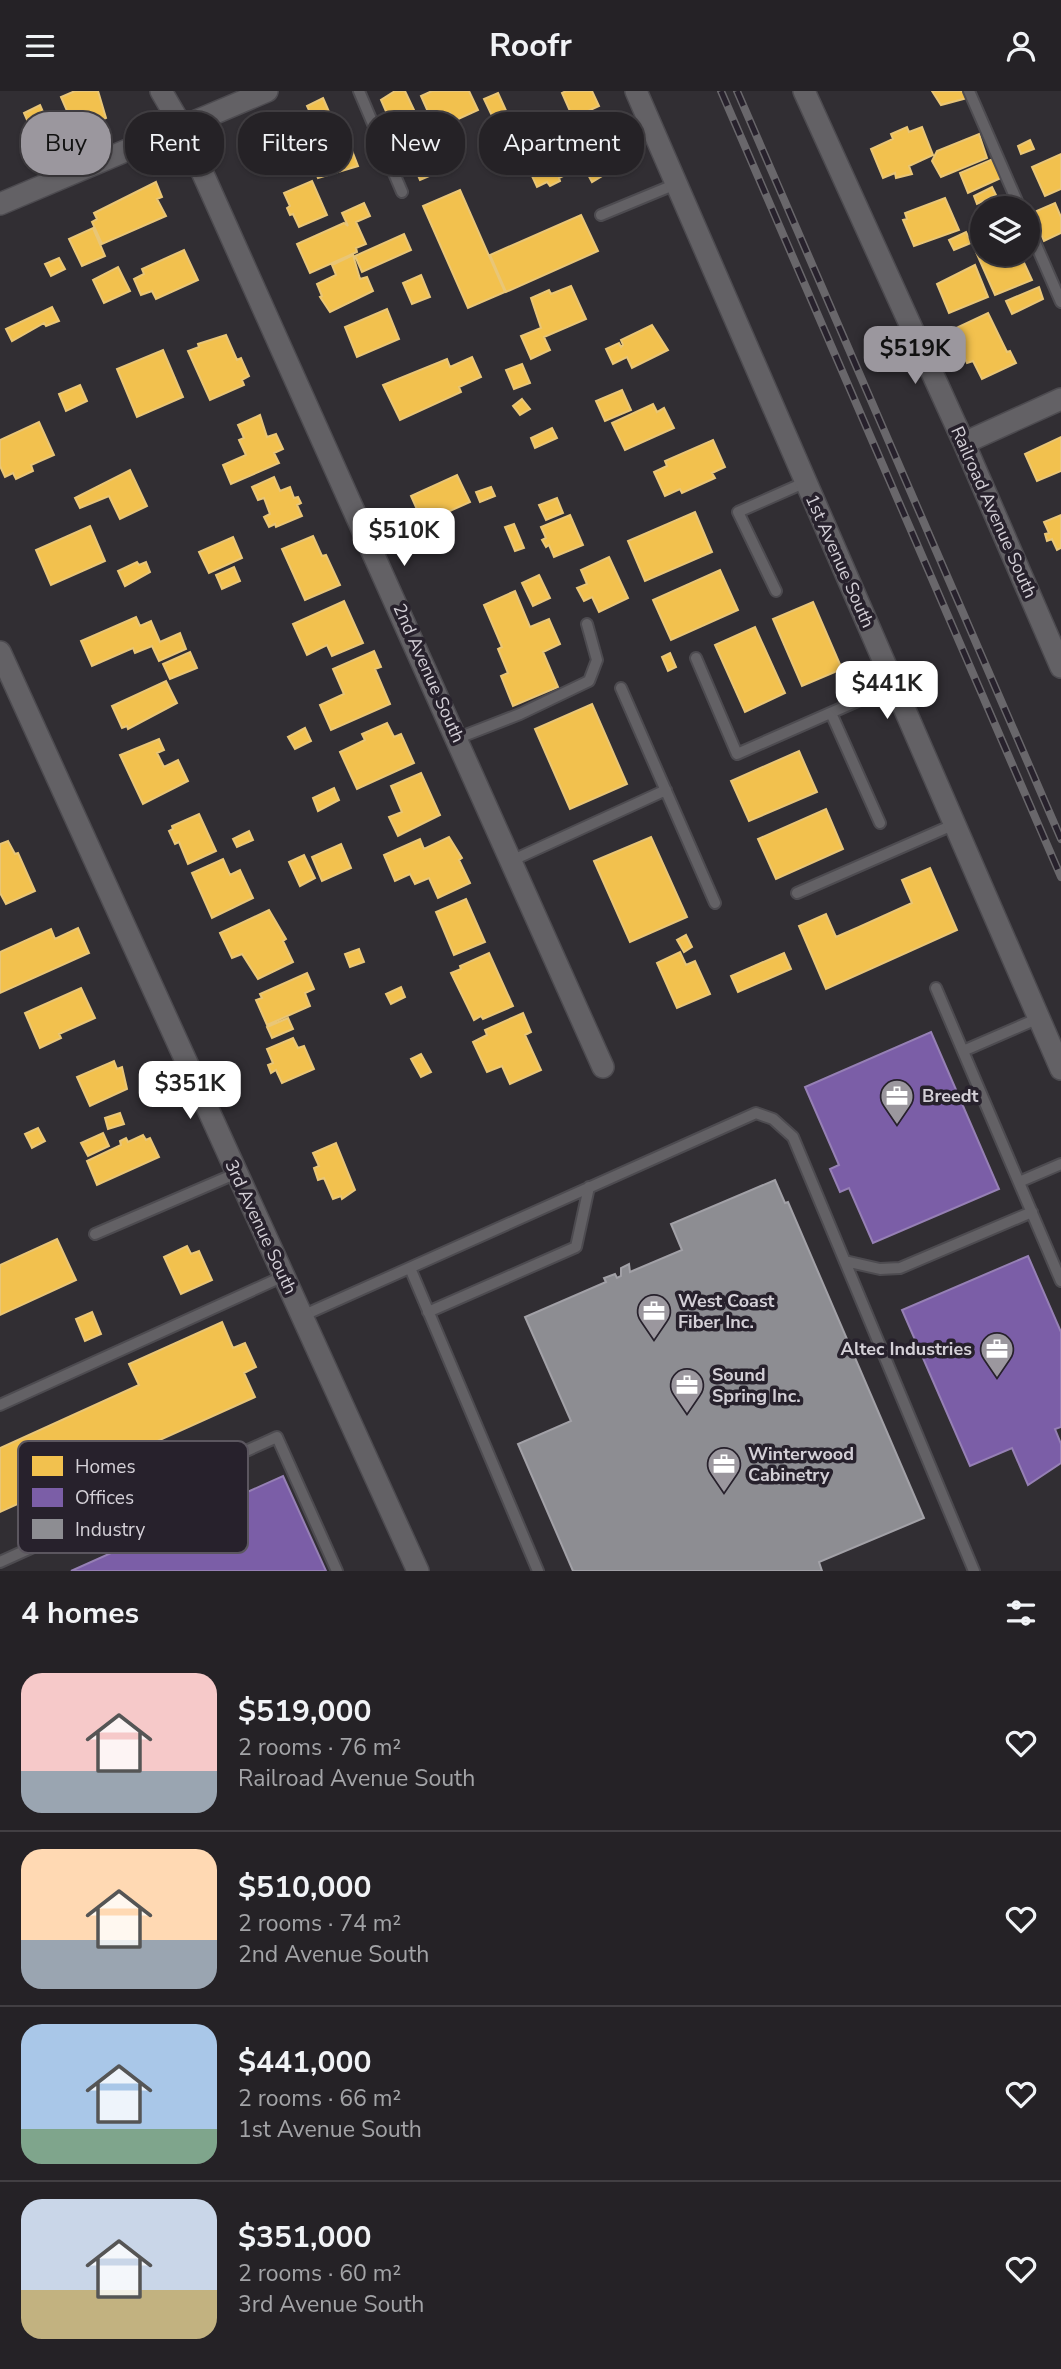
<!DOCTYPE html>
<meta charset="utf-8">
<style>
:root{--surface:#252226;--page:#2d2a2e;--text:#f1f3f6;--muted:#a3a4a7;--line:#423f43;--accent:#9b979e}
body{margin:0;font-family:"Nunito Sans",sans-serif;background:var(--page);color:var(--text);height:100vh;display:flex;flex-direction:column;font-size:26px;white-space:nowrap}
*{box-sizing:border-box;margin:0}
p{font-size:23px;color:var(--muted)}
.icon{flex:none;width:38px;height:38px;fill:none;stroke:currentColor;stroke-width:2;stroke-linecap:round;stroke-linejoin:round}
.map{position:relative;height:1480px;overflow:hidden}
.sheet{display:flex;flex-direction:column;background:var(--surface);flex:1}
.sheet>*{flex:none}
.banner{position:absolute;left:21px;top:21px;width:700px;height:63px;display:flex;gap:14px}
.fabs{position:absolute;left:970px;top:105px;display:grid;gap:14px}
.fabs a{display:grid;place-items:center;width:70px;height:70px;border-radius:50%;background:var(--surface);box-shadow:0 2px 5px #0004,0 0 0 2px var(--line);font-size:35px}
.price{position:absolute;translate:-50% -60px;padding:0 16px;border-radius:14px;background:#fff;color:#222;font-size:23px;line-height:46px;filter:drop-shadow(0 2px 4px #0008)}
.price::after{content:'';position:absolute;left:50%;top:42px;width:21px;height:16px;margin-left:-10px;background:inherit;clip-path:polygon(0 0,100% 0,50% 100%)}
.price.current{background:var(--accent);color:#111}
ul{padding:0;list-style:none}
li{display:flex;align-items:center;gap:21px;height:175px;padding:0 21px}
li+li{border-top:2px solid var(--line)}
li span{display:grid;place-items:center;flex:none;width:196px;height:140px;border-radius:21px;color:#555}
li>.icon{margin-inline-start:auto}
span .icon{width:84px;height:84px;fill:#fffc;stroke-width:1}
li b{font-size:30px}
h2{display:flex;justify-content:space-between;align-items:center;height:84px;padding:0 21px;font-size:30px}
.tag{padding:0 24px;border-radius:28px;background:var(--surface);box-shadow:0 2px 5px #0004,0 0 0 2px var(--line);font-size:24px;line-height:63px}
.tag.current{background:var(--accent);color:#111}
header{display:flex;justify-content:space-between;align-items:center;height:91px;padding:0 21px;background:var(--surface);font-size:32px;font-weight:700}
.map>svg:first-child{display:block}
.homes{fill:#f2c14e;stroke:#e9c677;stroke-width:2}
.offices{fill:#7b5ea7;stroke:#9680b5;stroke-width:2}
.industry{fill:#8d8d92;stroke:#a2a1a7;stroke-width:2}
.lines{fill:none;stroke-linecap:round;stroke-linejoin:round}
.service-casing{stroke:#4d4b50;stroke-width:14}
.minor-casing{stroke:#4d4b50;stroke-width:24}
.service{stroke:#636165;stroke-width:10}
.minor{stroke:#636165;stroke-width:21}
.rail-casing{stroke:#69676b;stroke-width:8}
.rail{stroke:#27212c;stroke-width:5;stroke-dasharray:16;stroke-linecap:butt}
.labels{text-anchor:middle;stroke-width:7;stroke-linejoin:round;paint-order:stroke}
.street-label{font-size:18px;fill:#d4d0d7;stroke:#27212c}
.poi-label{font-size:18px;font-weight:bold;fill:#d4d0d7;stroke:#27212c;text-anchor:start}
.key{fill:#27212c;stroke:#5b565f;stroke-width:2}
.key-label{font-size:19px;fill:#d4d0d7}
</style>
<header><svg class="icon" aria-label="menu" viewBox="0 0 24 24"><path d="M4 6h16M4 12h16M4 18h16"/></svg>Roofr<svg class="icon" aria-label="person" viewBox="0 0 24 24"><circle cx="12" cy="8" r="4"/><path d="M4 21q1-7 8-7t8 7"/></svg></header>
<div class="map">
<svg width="1061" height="1480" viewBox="0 0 1061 1480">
<rect width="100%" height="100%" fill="#312e33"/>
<path class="homes" d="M75 0H98L106 27 70 43 65 31 71 29 61 6Z
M395 0H405L424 40 400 51 391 31 387 32 384 26 388 25 381 9Z
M432 0H469L478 19 454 30 450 22 446 24 455 46 459 44 465 56 447 64 421 5Z
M566 0H592L599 15 573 27 562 2Z
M932 0H964L967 7 941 14Z
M498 2 508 24 494 29 484 8Z
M323 7 330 23 314 30 307 15Z
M40 14 50 37 34 45 24 22Z
M310 26 321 51 308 57 310 62 266 81 256 59 261 57 258 50 274 43 272 40Z
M907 36 909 41 922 36 933 64 909 75 912 83 896 87 895 82 883 87 871 58 893 48 891 43Z
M979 43 987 67 941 86 932 70 937 60Z
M572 48 585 74 559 87 560 90 550 95 547 91 537 96 526 72Z
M1030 49 1034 58 1021 63 1018 55Z
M434 53 446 78 420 89 409 64Z
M351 57 358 75 318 87 313 74Z
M1061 63V98L1045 105 1032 76Z
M993 68 1001 87 968 102 960 82Z
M598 74 604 84 592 91 586 80Z
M312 90 327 124 299 136 293 123 290 124 287 117 290 115 284 102Z
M156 91 162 106 157 108 166 125 102 153 92 131 97 128 94 122Z
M992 96 996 104 977 113 974 105Z
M460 99 505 201 468 217 423 115Z
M945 107 959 139 914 155 903 129 907 128 905 122Z
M364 112 370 125 356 131 366 153 356 157 357 161 310 182 297 153 344 132 348 135 342 122Z
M1055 112 1061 126V142L1044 150 1032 122Z
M581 124 598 160 506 201 490 164Z
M93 137 105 165 82 175 69 148Z
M966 141 971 152 954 159 949 149Z
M404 143 411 159 362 181 355 165Z
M982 158V163H1020L1032 189 995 204 976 161Z
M184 159 198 189 156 208 152 200 141 204 134 188 144 183 142 178Z
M353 164 360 188 367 186 373 200 330 221 320 206 322 205 317 193 336 184 332 174Z
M59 167 65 178 51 185 45 173Z
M975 174 988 206 949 222 937 193Z
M118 176 130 200 104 212 93 189Z
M421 184 430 206 412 213 403 192Z
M571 195 586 228 544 246 550 259 531 268 521 245 541 237 531 207 549 199 551 203Z
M1039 196 1043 208 1012 223 1006 210Z
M52 216 59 230 46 235 44 232 12 250 6 238Z
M387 218 399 248 357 266 345 236Z
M988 222 1007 261 1010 260 1016 272 982 288 973 270 967 272 952 239Z
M652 234 668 259 632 277 627 266 613 273 606 258 619 252 621 256 623 254 621 249Z
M226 244 237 269 241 267 249 285 242 289 244 294 210 309 188 260 199 256 198 253Z
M163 259 183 306 137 326 117 278Z
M472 266 481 286 459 296 461 301 400 329 383 294 447 268 450 276Z
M522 273 530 292 514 298 506 279Z
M80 294 87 310 66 320 59 303Z
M622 299 631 319 605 330 596 310Z
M522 308 530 318 520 324 513 315Z
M653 313 657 321 664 317 674 337 625 359 612 332Z
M260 324 267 346 276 343 283 358 274 362 279 372 231 393 223 374 246 364 239 349 244 347 238 334Z
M39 331 54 364 31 374 33 380 16 388 13 382 5 386 0 375V349Z
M552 337 557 347 535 357 531 347Z
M1061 346V380L1037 390 1025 363Z
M713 349 725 376 712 382 715 387 682 402 680 398 665 405 654 381 667 375 665 370Z
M130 379 147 415 120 428 109 405 80 417 75 407Z
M457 384 470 411 423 432 411 405Z
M274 386 280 400 290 396 294 407 298 406 301 412 297 414 302 425 276 436 275 433 269 436 264 426 270 423 264 407 258 409 252 396Z
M491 396 495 405 480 411 476 401Z
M557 407 563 422 546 429 539 414Z
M695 421 712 461 645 490 628 450Z
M570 424 583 454 554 466 549 454 546 456 542 449 546 447 541 436Z
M1061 424V457L1057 459 1052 448 1047 450 1045 443 1049 442 1044 431Z
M514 433 524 457 515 460 505 436Z
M90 435 105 470 51 494 36 459Z
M313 445 322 465 326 464 340 494 305 509 282 458Z
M233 446 242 467 209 482 199 461Z
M609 466 628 507 599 521 592 506 584 510 577 497 587 493 581 479Z
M137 471 139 474 146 471 150 481 125 495 118 480Z
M234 476 240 490 222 498 216 484Z
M720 479 738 519 671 549 653 509Z
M539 484 550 507 533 515 522 492Z
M515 500 530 536 549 528 560 553 543 561 558 596 513 615 501 585 508 582 498 558 502 556 484 514Z
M344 510 363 552 332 565 327 554 307 564 293 533Z
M813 511 842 578 802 595 773 528Z
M136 526 140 535 151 530 160 551 180 542 186 558 159 570 152 555 135 562 133 557 92 575 81 550Z
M755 536 785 602 745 621 715 554Z
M374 560 381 576 375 578 390 613 331 639 320 614 344 603 333 578Z
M190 561 197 577 170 588 163 573Z
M670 562 676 576 668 580 662 566Z
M166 590 177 612 128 638 127 635 122 637 112 615Z
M592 613 627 693 570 718 535 638Z
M387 632 394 646 401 643 414 672 357 698 340 661 365 649 362 643Z
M305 637 311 650 295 658 288 646Z
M159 648 164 659 157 662 164 676 178 669 188 690 143 713 120 664Z
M799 660 817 701 749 730 731 690Z
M421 682 440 724 398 745 389 726 402 721 391 695Z
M334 697 339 709 318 720 313 707Z
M826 718 843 758 776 788 758 748Z
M199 723 216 760 188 773 179 751 175 753 169 740 173 738 172 735Z
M249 740 253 749 237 756 233 748Z
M449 746 462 767 459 769 470 792 438 807 429 787 415 793 410 783 395 790 384 764 420 748 424 758Z
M651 746 687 826 630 851 594 770Z
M8 750 15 763 18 762 35 800 6 813 0 802V753Z
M341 753 351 777 322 790 312 766Z
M304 764 315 787 300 795 289 771Z
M223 768 230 784 240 779 253 807 212 827 192 782Z
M930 777 957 839 826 898 799 835 826 823 836 846 859 836 912 812 902 789Z
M466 808 485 851 454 864 436 821Z
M269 819 286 848 283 850 293 871 258 888 242 863 232 867 220 842Z
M78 837 89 862 0 902V861L51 838 55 848Z
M686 844 692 856 684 861 677 849Z
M359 858 364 871 350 876 345 863Z
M680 861 686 874 695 870 710 903 677 917 657 872Z
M489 862 513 915 483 928 481 925 474 929 451 882 461 878 460 875Z
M784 862 791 878 738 901 731 885Z
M307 882 314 898 305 902 310 915 267 934 256 909 262 907 260 903Z
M401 896 405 906 391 913 386 903Z
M81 897 95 927 59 943 61 947 40 957 25 922Z
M523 922 531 941 525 944 541 979 510 993 502 975 487 981 473 951 487 944 485 939Z
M288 927 293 938 272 947 267 936Z
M293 947 298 957 304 955 314 978 282 992 276 979 271 982 268 974 273 972 267 958Z
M421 963 431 981 421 986 411 968Z
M114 970 117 978 122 976 127 998 90 1015 77 986Z
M120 1022 124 1033 108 1038 105 1027Z
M38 1037 45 1050 32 1057 25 1043Z
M103 1042 109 1055 88 1065 81 1052Z
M143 1044 146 1049 150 1047 159 1066 97 1094 87 1070 121 1054 120 1050 126 1047 128 1051Z
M336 1052 355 1099 342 1108 341 1105 333 1108 324 1087 318 1089 314 1077 319 1075 313 1062Z
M57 1148 76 1189 0 1224V1174Z
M187 1155 191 1163 199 1160 212 1189 181 1203 164 1166Z
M92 1221 101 1243 85 1250 76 1228Z
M222 1231 233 1257 245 1252 256 1276 244 1282 255 1306 0 1421V1357L139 1294 129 1273Z"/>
<path class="offices" d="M931 941 999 1098 873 1152 849 1097 840 1101 830 1078 839 1074 805 996Z
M1028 1165 1061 1241V1336L1055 1338 1061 1353V1372L1028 1394 1012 1357 970 1375 902 1219Z
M283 1385 326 1480H71Z"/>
<path class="industry" d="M775 1089 785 1112 788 1111 924 1427 819 1471 822 1480H573L518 1353 571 1330 525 1226 606 1191 604 1187 615 1183 617 1187 621 1185V1177L629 1173 630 1181 682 1159 671 1133Z"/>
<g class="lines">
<defs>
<path id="service" d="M359 0 402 101
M969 0 1020 117
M601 124 676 93
M1027 133 1061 211
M776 500 738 421 806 391
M696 567 737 663 894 594
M621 597 715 812
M831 622 880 732
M458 647 520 623 589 590 597 569 587 533
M513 769 666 699
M797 802 955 733
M936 897 1061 1190
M963 960 1039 927
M1019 1091 1061 1073
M95 1143 237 1082
M845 1170 880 1178 900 1177 1032 1121
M410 1177 538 1480
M428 1221 576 1156 589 1096
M302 1225 756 1022 773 1028 793 1046 974 1480
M0 1314 284 1185
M0 1471 277 1346 337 1480"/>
<path id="minor" d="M161 0 182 36 603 976
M636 0 1061 978
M804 0 964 352 1061 576
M0 113 267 0
M964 352 1061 308
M0 561 418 1480"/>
</defs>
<use href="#service" class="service-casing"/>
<use href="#minor" class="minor-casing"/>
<use href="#service" class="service"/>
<use href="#minor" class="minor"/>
<defs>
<path id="rail" d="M721 0 1061 786
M737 0 1061 748"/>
</defs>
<use href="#rail" class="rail-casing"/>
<use href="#rail" class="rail"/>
</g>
<defs>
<symbol id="office-pin" viewBox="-11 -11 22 30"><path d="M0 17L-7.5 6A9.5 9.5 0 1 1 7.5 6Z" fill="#9b979e" stroke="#27212c"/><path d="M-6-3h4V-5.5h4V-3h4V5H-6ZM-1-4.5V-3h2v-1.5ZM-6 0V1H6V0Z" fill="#fff"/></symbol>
</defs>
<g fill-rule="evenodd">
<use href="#office-pin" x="878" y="986" width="38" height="52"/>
<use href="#office-pin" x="635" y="1201" width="38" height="52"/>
<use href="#office-pin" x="978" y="1239" width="38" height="52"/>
<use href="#office-pin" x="668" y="1275" width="38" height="52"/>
<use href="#office-pin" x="705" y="1354" width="38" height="52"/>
</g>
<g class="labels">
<g class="street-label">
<text transform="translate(994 421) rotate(66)" y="6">Railroad Avenue South</text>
<text transform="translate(840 470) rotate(66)" y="6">1st Avenue South</text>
<text transform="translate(429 582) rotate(66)" y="6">2nd Avenue South</text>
<text transform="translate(261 1136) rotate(65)" y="6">3rd Avenue South</text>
</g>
<g class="poi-label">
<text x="922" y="1011">Breedt</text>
<text x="678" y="1216">West Coast<tspan x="678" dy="21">Fiber Inc.</tspan></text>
<text x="972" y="1264" text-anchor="end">Altec Industries</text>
<text x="712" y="1290">Sound<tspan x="712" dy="21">Spring Inc.</tspan></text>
<text x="748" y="1369">Winterwood<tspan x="748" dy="21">Cabinetry</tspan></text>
</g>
</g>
<rect x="18" y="1350" width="230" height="112" rx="10" class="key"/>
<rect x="32" y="1365" width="31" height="20" fill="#f2c14e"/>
<rect x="32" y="1397" width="31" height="19" fill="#7b5ea7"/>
<rect x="32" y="1428" width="31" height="20" fill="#8d8d92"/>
<g class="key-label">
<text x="75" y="1382">Homes</text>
<text x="75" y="1413">Offices</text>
<text x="75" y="1445">Industry</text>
</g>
</svg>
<div class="fabs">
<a><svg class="icon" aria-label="layers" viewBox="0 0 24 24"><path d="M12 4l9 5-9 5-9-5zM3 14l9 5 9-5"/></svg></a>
</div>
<b class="price current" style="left:915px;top:295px">$519K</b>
<b class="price" style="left:404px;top:477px">$510K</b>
<b class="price" style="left:887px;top:630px">$441K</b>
<b class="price" style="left:190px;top:1030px">$351K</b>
<div class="banner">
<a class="tag current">Buy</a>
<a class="tag">Rent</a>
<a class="tag">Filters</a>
<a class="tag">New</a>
<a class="tag">Apartment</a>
</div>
</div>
<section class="sheet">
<h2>4 homes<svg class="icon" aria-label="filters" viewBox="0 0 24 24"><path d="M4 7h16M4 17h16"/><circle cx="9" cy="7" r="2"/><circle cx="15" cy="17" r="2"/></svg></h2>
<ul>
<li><span style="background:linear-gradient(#f6c9c9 70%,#9aa5b1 0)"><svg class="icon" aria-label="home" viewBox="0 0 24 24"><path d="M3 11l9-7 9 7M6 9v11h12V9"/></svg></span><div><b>$519,000</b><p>2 rooms · 76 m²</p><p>Railroad Avenue South</p></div><svg class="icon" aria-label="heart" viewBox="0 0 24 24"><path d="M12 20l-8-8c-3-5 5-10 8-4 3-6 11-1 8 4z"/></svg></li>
<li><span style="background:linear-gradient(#ffd9b3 65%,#9aa5b1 0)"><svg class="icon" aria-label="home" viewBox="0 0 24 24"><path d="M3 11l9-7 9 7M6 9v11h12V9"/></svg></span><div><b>$510,000</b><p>2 rooms · 74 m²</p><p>2nd Avenue South</p></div><svg class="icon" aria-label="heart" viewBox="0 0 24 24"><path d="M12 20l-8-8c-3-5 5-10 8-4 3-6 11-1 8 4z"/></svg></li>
<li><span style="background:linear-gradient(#a9c7e8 75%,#7fa58c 0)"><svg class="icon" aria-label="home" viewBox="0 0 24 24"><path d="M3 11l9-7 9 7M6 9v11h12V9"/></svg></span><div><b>$441,000</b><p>2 rooms · 66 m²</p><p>1st Avenue South</p></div><svg class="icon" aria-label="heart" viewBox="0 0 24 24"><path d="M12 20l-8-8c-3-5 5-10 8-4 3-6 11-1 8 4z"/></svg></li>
<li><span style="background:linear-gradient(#c9d6e8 65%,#c2b280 0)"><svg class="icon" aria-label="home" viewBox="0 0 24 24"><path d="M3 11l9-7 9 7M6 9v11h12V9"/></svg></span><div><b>$351,000</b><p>2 rooms · 60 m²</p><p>3rd Avenue South</p></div><svg class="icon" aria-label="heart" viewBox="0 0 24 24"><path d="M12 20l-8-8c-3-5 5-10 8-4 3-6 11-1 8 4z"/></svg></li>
</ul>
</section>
